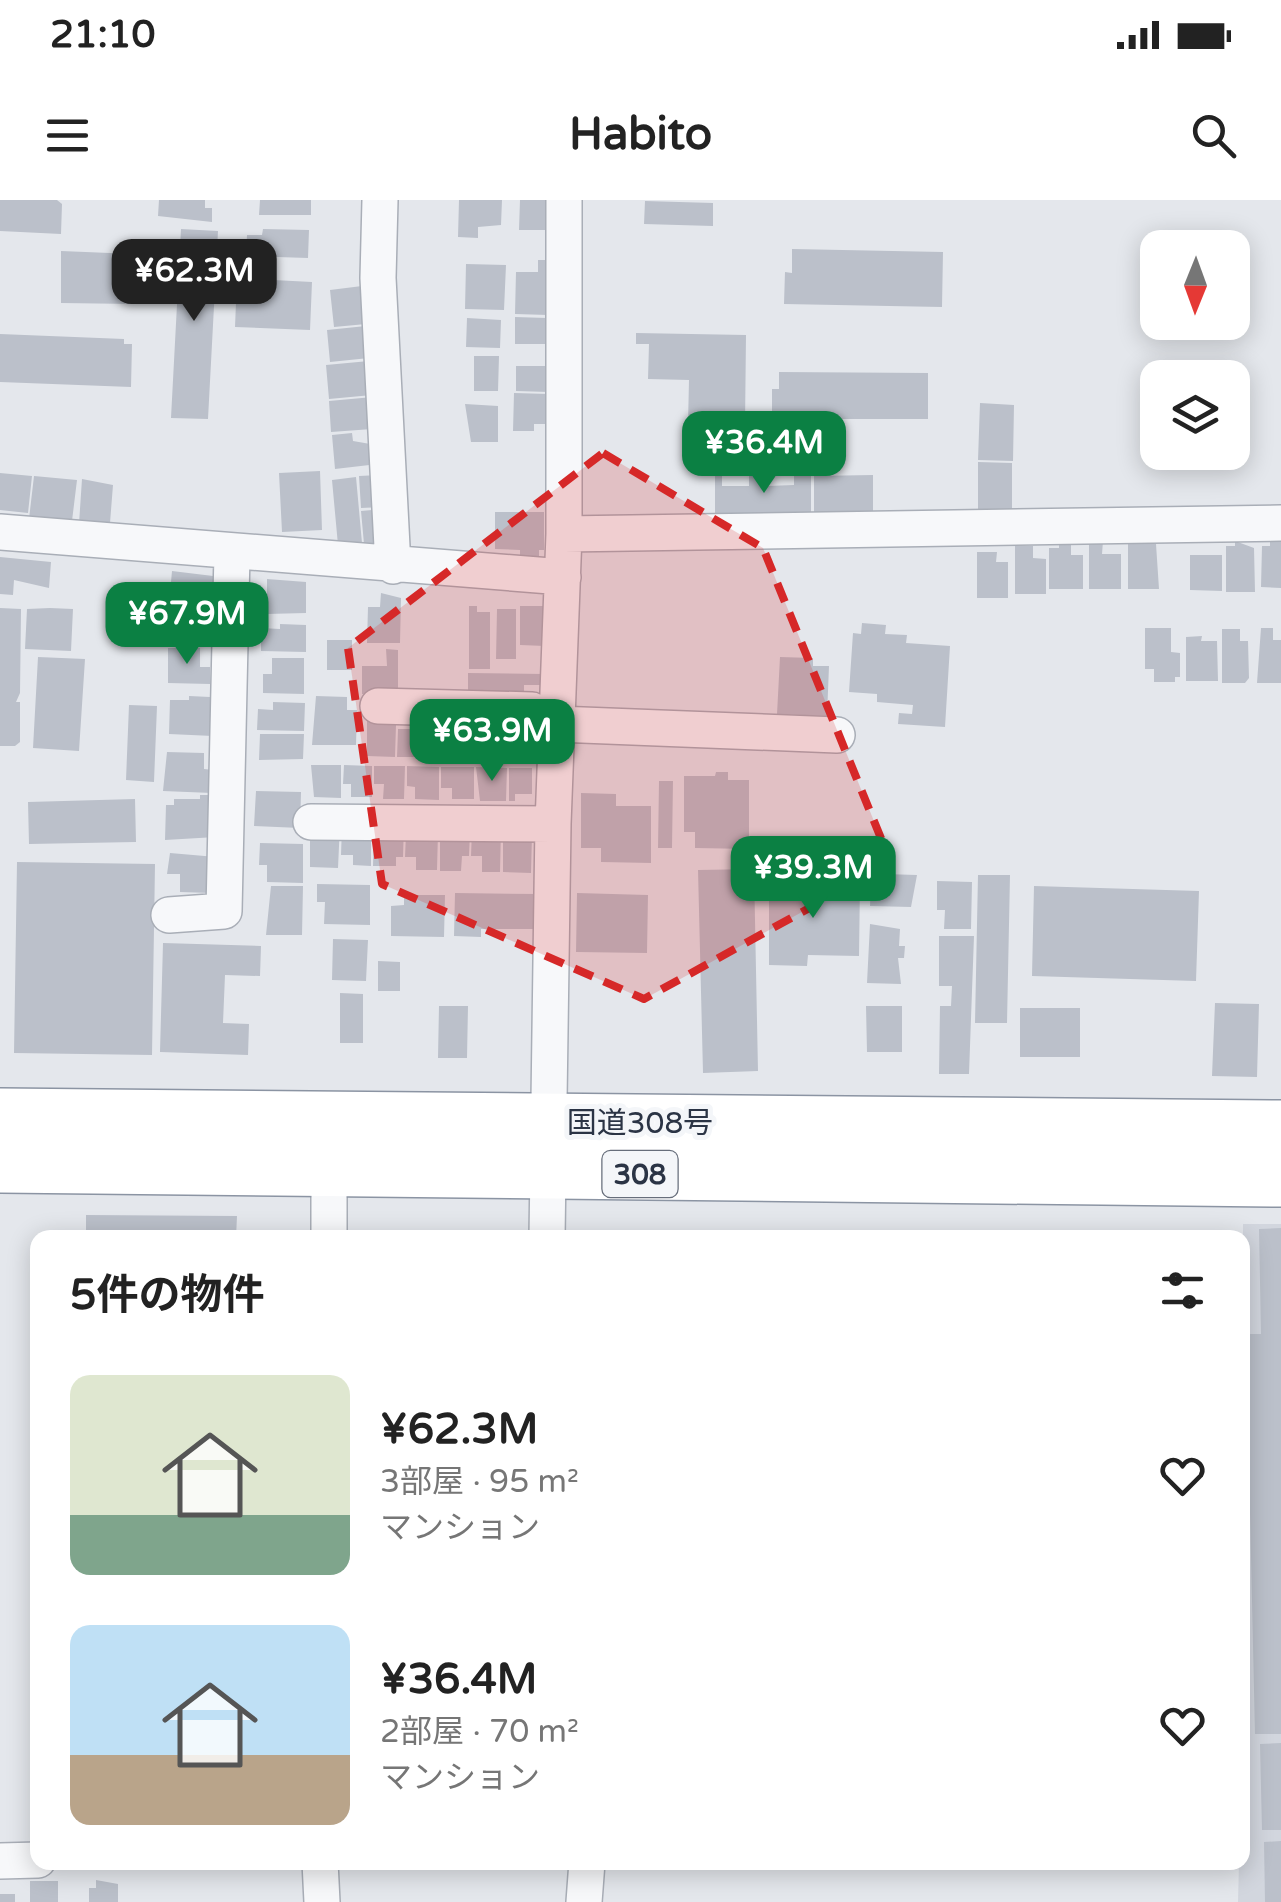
<!DOCTYPE html>
<html lang="ja">
<meta charset="utf-8">
<style>
:root{--surface:#fff;--page:#f6f6f6;--text:#222;--muted:#767676;--accent:#0b8043}
body{margin:0;font-family:"Varela Round","Noto Sans JP",sans-serif;background:var(--page);color:var(--text);height:100vh;display:flex;flex-direction:column;font-size:38px;white-space:nowrap}
*{box-sizing:border-box;margin:0}
p{font-size:32px;color:var(--muted)}
.icon{flex:none;width:55px;height:55px;fill:none;stroke:currentColor;stroke-width:2;stroke-linecap:round;stroke-linejoin:round}
.map{position:relative;flex:1;overflow:hidden}
.details{position:absolute;left:30px;top:1030px;width:1220px;height:640px;display:flex;flex-direction:column;background:var(--surface);border-radius:20px;box-shadow:0 5px 25px #0003}
.details>*{flex:none}
.needle{width:65px;rotate:181deg}
.tools{position:absolute;left:1140px;top:30px;display:grid;gap:20px}
.tools a{display:grid;place-items:center;width:110px;height:110px;border-radius:20px;background:var(--surface);box-shadow:0 5px 25px #0003;font-size:50px}
.price{position:absolute;translate:-50% -85px;padding:0 22px;border-radius:20px;background:var(--accent);color:#fff;font-size:32px;line-height:65px;filter:drop-shadow(0 2px 5px #0008)}
.price::after{content:'';position:absolute;left:50%;top:60px;width:30px;height:22px;margin-left:-15px;background:inherit;clip-path:polygon(0 0,100% 0,50% 100%)}
.price.active{background:#222;color:#fff}
ul{padding:0;list-style:none}
li{display:flex;align-items:center;gap:30px;height:250px;padding:0 40px}
li span{display:grid;place-items:center;flex:none;width:280px;height:200px;border-radius:20px;color:#555}
li>.icon{margin-inline-start:auto}
span .icon{width:120px;height:120px;fill:#fffc;stroke-width:1}
li b{font-size:42px}
h2{display:flex;justify-content:space-between;align-items:center;height:120px;padding:0 40px;font-size:42px}
.status{display:flex;justify-content:space-between;align-items:center;height:70px;padding:0 50px;background:var(--surface);direction:ltr}
.status svg{height:28px;fill:currentColor}
header{display:flex;justify-content:space-between;align-items:center;height:130px;padding:0 40px;background:var(--surface);font-size:45px;font-weight:800}
.map>svg:first-child{display:block}
.built{fill:#d2d6de}
.building{fill:#bbc0ca}
.lines{fill:none;stroke-linecap:round;stroke-linejoin:round}
.minor-casing{stroke:#a9aeb7;stroke-width:38}
.trunk-casing{stroke:#8b94a3;stroke-width:58}
.minor{stroke:#f7f8fa;stroke-width:35}
.trunk{stroke:#fff;stroke-width:55}
.marked{fill:#d62828;fill-opacity:0.2;stroke:#d62828;stroke-width:8;stroke-dasharray:20 12;stroke-linejoin:round}
.labels{text-anchor:middle;stroke-width:10;stroke-linejoin:round;paint-order:stroke}
.shield{fill:#f4f6f9;stroke:#676e7b;stroke-width:2.5}
.shield-label{font-size:28px;font-weight:bold;fill:#2b3445}
.street-label{font-size:30px;fill:#2b3445;stroke:#f4f6f9}
</style>
<div class="status"><b>21:10</b><svg viewBox="0 0 49 12"><path d="M0 12V9h3v3zM5 12V6h3v6zM10 12V3h3v9zM15 12V0h3v12zM26 1h20v11H26zM47 4h2v5h-2z"/></svg></div>
<header><svg class="icon" aria-label="menu" viewBox="0 0 24 24"><path d="M4 6h16M4 12h16M4 18h16"/></svg>Habito<svg class="icon" aria-label="search" viewBox="0 0 24 24"><circle cx="10" cy="10" r="6"/><path d="M15 15l6 6"/></svg></header>
<div class="map">
<svg width="1281" height="1702" viewBox="0 0 1281 1702">
<rect width="100%" height="100%" fill="#e4e7ec"/>
<path class="built" d="M1243 1024H1281V1702H1238L1239 1663 1242 1662Z"/>
<path class="building" d="M0 0H57L62 4 61 34 0 31Z
M159 0H205V8H212V22L158 16Z
M260 0H311V15H259Z
M459 0H502L501 25 478 27V38L458 37Z
M520 0H552L551 30H519Z
M645 1 713 3V26L644 24Z
M181 29 218 31 208 219 171 218Z
M263 29 309 30 308 58 246 56 247 35H262Z
M792 49 943 52 942 107 784 104 785 72 792 73Z
M61 51 134 54 133 104 61 103Z
M538 60H551L548 115 515 114 516 72H538Z
M466 64 506 65 504 110 465 109Z
M237 78 312 82 310 130 235 127Z
M362 86 366 124 334 127 330 90Z
M515 117 547 118V144H515Z
M467 118 501 120 500 148 466 147Z
M366 126 369 158 330 162 327 130Z
M636 133 746 135 745 225 688 224 689 180 648 179 649 144H636Z
M0 134 124 139V144H132L131 187 0 182Z
M474 156H499L498 191H474Z
M369 161 372 195 329 199 326 165Z
M516 166H549V192L516 191Z
M779 172 928 173V219H772V189H779Z
M514 193 549 194 548 224H534V231H513Z
M373 197 372 229 331 232 329 201Z
M980 203 1014 205 1013 261 978 260Z
M465 204 498 206V242H471Z
M352 233 353 241 376 245 378 264 335 269 332 235Z
M978 262 1012 263V315L978 314Z
M320 271 322 330 282 332 279 273Z
M749 272H769L768 286 794 285V275H811V313L715 314V274H722V286H749Z
M0 273 32 276 28 313 0 310Z
M379 275 382 307 361 308 359 276Z
M873 275V312H814V276Z
M34 276 77 280 72 321 29 319Z
M356 277 362 343 338 345 332 280Z
M82 279 113 285 110 323 79 324Z
M383 309 378 343 364 344 361 311Z
M495 312H544V350H539V358H520V350L495 349Z
M1270 338H1281V388L1261 387 1262 346H1270Z
M1089 341H1103L1102 354H1121V389H1089Z
M1235 341 1254 348 1255 392H1226V346H1235Z
M1059 342H1071V355H1083V389H1049V348H1059Z
M1128 344H1156L1159 389H1128Z
M1015 346H1033V358L1046 359V394H1015Z
M977 352H997L996 362H1008V398H977Z
M1190 355H1222V391L1190 390Z
M0 357 51 362 49 388 14 380 13 395 0 394Z
M172 371 213 376 217 380V405L169 404Z
M267 379 306 382V413L267 414Z
M381 393 401 398 400 443H367L368 407H380Z
M469 406H477V412H490V469H469Z
M520 406H546L545 446 520 445Z
M0 408 21 409 20 493 16 502H20V542L15 546H0Z
M50 408 73 409 71 451 25 449 27 409Z
M497 409H516V459H496Z
M173 416 216 421 219 444H169Z
M862 423 886 425 885 434 907 435 906 443 950 446 945 527 898 524 899 513 912 514 913 505 877 502V494L849 492 853 433 861 434Z
M280 424 306 425V452L261 451V428L280 429Z
M1145 428H1171V452L1180 453V477H1175V482H1154V469H1145Z
M1261 428H1273V440H1281V483H1257Z
M1222 429H1240V441H1248L1249 478 1245 483H1222Z
M1202 436 1201 441H1217L1218 481H1186V437Z
M327 440H352V470H327Z
M168 448H200V467H210V484L168 483Z
M386 449 398 450V494H362V466H387Z
M38 457 85 459 79 551 33 548Z
M780 457 813 458V466H829L827 516 777 514Z
M272 458H304V494L263 493V474H272Z
M468 473 544 474 543 485H524V496L468 495Z
M189 496 210 497 213 536 169 534 170 500H189Z
M316 496 347 497V510H357L356 545H312Z
M273 502 305 503 304 531 257 530 258 509 273 510Z
M129 505 157 506 154 582 126 580Z
M367 509H388V525H396L395 557 367 556Z
M412 514H437L436 557H397L398 529H412Z
M458 521H484V558H439V529H458Z
M487 521 510 522 509 528 526 529V551H517V559L486 558Z
M260 534H304L303 559 259 560Z
M167 552 204 553V569L213 570 212 593 163 591Z
M311 565H341V598L314 597Z
M344 565 372 566V597H351V584H343Z
M374 566H405L404 599H383L384 584H374Z
M407 566 439 567V600L415 599V587L407 586Z
M441 567H474V599H452V588H441Z
M476 567 507 568 506 601H480Z
M509 568H532V594H515V601H509Z
M716 572H728V580H749V649L695 648V632H684V576H715Z
M659 581H673L672 648H658Z
M256 591 301 592 300 628 254 626Z
M581 593 616 594V606H651V663L601 662V648H581Z
M200 595H217L216 637 165 640 166 605H174V599H200Z
M135 599 136 642 29 644 28 602Z
M310 624H340L338 668 310 667Z
M342 626H371V666L353 665V655H341Z
M374 626H404L403 657H396V666H373Z
M472 628 501 629 500 672H482V656H471Z
M406 633H438L437 670H416V657H405Z
M440 633H470L469 656H462L461 671H440Z
M503 635H532L531 673 503 672Z
M260 643 303 644V683L267 682V665H259Z
M170 653 216 657 211 693 180 692V674H167Z
M17 662 155 664 152 855 14 853Z
M754 669 758 871 703 873 698 670Z
M884 674 917 675 911 707 870 706 871 683H884Z
M978 675H1010L1007 823H975Z
M769 681 860 682 859 756 808 755 807 766 769 765Z
M937 681 972 682 971 729H944L945 710H937Z
M317 684 370 685V725L324 724 325 702H317Z
M271 686H303L302 735H266Z
M1034 686 1199 691 1196 781 1032 776Z
M455 693 539 694V729H481V737L454 736Z
M577 693 648 695 647 753 576 752Z
M404 695H445L444 737 391 736V706L404 705Z
M870 724 900 729 899 746H905L904 758H898L901 784 867 783Z
M939 736H974L969 874H939L940 806H951L952 786H939Z
M333 739 368 740 366 781 332 780Z
M163 743 261 746 260 776 225 775 223 823 249 824 248 855 160 852Z
M378 761 400 762V791H378Z
M340 793 363 794V843H340Z
M1215 803 1259 804 1257 877 1212 876Z
M439 806H468L467 858H438Z
M866 806H902V852H867Z
M1020 808H1080V857H1020Z
M86 1015 237 1016 236 1038H86Z
M1281 1028V1534H1255L1246 1134H1261L1259 1029Z
M1281 1543V1630H1262L1260 1544Z
M1242 1582H1249V1597H1242Z
M1281 1641V1702H1265L1264 1642Z
M96 1680 118 1684V1702H89V1688H96Z
M30 1681H58V1702H30Z
M0 1694H15V1702H0Z"/>
<g class="lines">
<defs>
<path id="minor" d="M380 0 378 78 393 366
M0 332 563 377
M564 334 1281 323
M378 506 532 510 557 524 837 535
M311 622 553 624
M169 715 224 711 232 353
M329 1038V952
M547 1038 553 624 564 334V0
M0 1661 38 1660
M320 1662 322 1702
M584 1702 587 1662"/>
<path id="trunk" d="M0 916 1281 928
M0 965 1281 979"/>
</defs>
<use href="#minor" class="minor-casing"/>
<use href="#trunk" class="trunk-casing"/>
<use href="#minor" class="minor"/>
<use href="#trunk" class="trunk"/>
</g>
<path class="marked" d="M603 253 763 348 891 663 644 799 382 684 348 448Z"/>
<g class="labels">
<rect class="shield" x="602.5" y="951" width="75" height="46" rx="8"/>
<g class="shield-label">
<text x="640" y="984">308</text>
</g>
<g class="street-label">
<text x="640" y="933">国道308号</text>
</g>
</g>
</svg>
<div class="tools">
<a><svg class="needle" viewBox="-14 -14 28 28"><path d="M0-13l5 13h-10z" fill="#e53935"/><path d="M0 13l5-13h-10z" fill="#767676"/></svg></a>
<a><svg class="icon" aria-label="layers" viewBox="0 0 24 24"><path d="M12 4l9 5-9 5-9-5zM3 14l9 5 9-5"/></svg></a>
</div>
<b class="price active" style="left:194px;top:124px">¥62.3M</b>
<b class="price" style="left:764px;top:296px">¥36.4M</b>
<b class="price" style="left:187px;top:467px">¥67.9M</b>
<b class="price" style="left:492px;top:584px">¥63.9M</b>
<b class="price" style="left:813px;top:721px">¥39.3M</b>
<section class="details">
<h2>5件の物件<svg class="icon" aria-label="filters" viewBox="0 0 24 24"><path d="M4 7h16M4 17h16"/><circle cx="9" cy="7" r="2"/><circle cx="15" cy="17" r="2"/></svg></h2>
<ul>
<li><span style="background:linear-gradient(#dfe7d0 70%,#7fa58c 0)"><svg class="icon" aria-label="home" viewBox="0 0 24 24"><path d="M3 11l9-7 9 7M6 9v11h12V9"/></svg></span><div><b>¥62.3M</b><p>3部屋 · 95 m²</p><p>マンション</p></div><svg class="icon" aria-label="heart" viewBox="0 0 24 24"><path d="M12 20l-8-8c-3-5 5-10 8-4 3-6 11-1 8 4z"/></svg></li>
<li><span style="background:linear-gradient(#bfe0f5 65%,#b9a48a 0)"><svg class="icon" aria-label="home" viewBox="0 0 24 24"><path d="M3 11l9-7 9 7M6 9v11h12V9"/></svg></span><div><b>¥36.4M</b><p>2部屋 · 70 m²</p><p>マンション</p></div><svg class="icon" aria-label="heart" viewBox="0 0 24 24"><path d="M12 20l-8-8c-3-5 5-10 8-4 3-6 11-1 8 4z"/></svg></li>
</ul>
</section>
</div>
